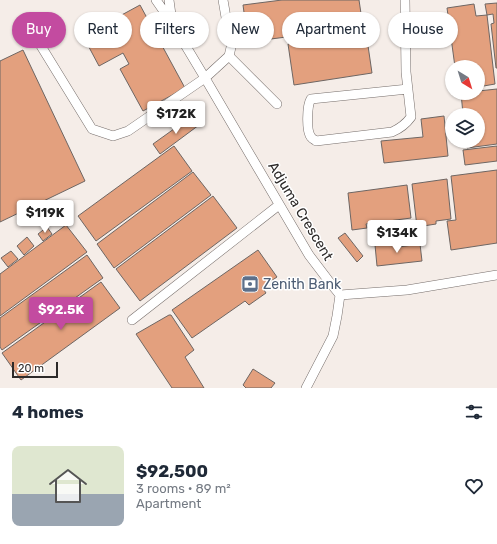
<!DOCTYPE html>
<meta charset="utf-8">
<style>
:root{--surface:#fff;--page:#f2f2f3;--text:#1f2937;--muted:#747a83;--accent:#c34ba0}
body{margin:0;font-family:Rubik,sans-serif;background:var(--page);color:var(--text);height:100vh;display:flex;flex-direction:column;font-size:15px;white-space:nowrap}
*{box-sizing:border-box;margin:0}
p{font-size:13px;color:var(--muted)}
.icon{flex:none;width:22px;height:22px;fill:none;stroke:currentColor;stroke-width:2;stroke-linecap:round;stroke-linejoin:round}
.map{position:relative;height:388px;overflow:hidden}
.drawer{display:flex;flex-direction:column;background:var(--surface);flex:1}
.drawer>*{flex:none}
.banner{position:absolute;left:12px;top:12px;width:473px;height:36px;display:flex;gap:8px}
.needle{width:26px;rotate:142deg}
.fabs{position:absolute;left:445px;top:60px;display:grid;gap:8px}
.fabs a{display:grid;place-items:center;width:40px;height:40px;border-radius:50%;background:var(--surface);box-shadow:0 1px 3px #0004;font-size:20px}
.scale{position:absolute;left:12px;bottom:10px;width:46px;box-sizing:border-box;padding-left:4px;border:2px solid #2d2a29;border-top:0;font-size:11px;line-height:14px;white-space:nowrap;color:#2d2a29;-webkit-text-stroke:3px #fff;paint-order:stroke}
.price{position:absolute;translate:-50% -34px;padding:0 9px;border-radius:4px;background:#fff;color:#222;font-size:13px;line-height:26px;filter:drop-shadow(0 1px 2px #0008)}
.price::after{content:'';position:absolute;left:50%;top:24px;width:12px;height:9px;margin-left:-6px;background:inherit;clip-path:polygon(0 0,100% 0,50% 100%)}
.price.current{background:var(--accent);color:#fff}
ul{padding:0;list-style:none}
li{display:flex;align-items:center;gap:12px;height:100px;padding:0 12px}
li span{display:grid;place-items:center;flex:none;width:112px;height:80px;border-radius:8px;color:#555}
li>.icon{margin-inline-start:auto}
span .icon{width:48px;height:48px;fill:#fffc;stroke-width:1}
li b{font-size:17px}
h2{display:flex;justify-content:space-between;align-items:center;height:48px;padding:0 12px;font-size:17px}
.chip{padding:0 14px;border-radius:18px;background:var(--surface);box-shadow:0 1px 3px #0004;font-size:14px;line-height:36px}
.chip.current{background:var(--accent);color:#fff}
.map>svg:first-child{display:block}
.building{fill:#e3a07e;stroke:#6e6663}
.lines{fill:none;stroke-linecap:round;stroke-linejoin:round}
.service-casing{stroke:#766e6b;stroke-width:10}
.service{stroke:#fff;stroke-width:9}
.labels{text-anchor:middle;stroke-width:3;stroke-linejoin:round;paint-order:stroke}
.street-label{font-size:14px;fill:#2d2a29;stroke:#fff}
.service-label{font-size:14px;fill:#4e5e75;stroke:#fff;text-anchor:start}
</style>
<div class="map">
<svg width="497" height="388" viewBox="0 0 497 388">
<rect width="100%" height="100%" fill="#f5ede8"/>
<path class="building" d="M282 0H359L363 27 248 42 243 5Z
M497 3V68H496L491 24 494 23 493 14 487 15 485 4Z
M474 4 476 16 487 15 495 84 478 87V67H455L447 8Z
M140 5 185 88 143 111 120 69 129 64 123 53 99 66 83 36Z
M366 32 372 73 294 85 288 44Z
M23 50 85 181 0 222V61Z
M497 89V144L467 148 466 141H478V115H463V114L461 93H478V91Z
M192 116 199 125 160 154 153 144Z
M444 116 448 156 384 163 381 141 423 137 421 119Z
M174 146 192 171 96 241 78 216Z
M497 146V161L465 165 463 150Z
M497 170V243L451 250 447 221 456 220 451 176Z
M193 172 211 195 114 268 97 244Z
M447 179 451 219 436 221V224L417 227 412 184Z
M407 185 411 218 366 224 367 228 352 230 348 193Z
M213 196 237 228 140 301 116 269Z
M66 225 87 252 0 316V274Z
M47 227 52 234 43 241 38 234Z
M345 233 363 256 357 262 338 238Z
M27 237 34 246 24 255 17 246Z
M397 242 398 247 420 244 422 261 377 266 375 245Z
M258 250 277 277 262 287 266 293 249 305 245 301 192 338 172 310Z
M11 251 18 259 8 267 1 258Z
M87 255 103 278 2 350 0 347V318Z
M101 282 120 308 21 380 2 353Z
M169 315H171L194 350 185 357 204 388H172L136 334Z
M253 369 275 383 271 388H246L243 385Z"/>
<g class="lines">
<defs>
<path id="service" d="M156 0 172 23 205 78 309 255 328 280 340 295
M169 0 172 22
M405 0 406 72 411 117C406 124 401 128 392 132L316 141C315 140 311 138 311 137 306 131 307 105 311 99L408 89
M41 46 92 129 113 136 128 131 205 78 229 56 232 43 229 35 223 0
M229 56 277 104
M340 295 407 290 497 275
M132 320 279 205
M306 388 333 336 337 316 340 295"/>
</defs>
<use href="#service" class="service-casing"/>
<use href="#service" class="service"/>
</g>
<defs>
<symbol id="bank-square" viewBox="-11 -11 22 22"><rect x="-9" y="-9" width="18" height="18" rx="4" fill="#5c6f8a" stroke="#fff"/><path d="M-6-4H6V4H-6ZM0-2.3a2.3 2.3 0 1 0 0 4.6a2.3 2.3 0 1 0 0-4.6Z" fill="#fff"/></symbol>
</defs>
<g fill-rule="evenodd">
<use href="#bank-square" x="240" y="274" width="20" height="20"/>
</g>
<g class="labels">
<g class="street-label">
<text transform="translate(301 211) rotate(59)" y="5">Adjuma Crescent</text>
</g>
<g class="service-label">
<text x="263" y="289">Zenith Bank</text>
</g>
</g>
</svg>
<div class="fabs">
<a><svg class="needle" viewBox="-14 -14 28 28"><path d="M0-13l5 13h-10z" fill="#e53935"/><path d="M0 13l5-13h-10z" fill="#747a83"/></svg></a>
<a><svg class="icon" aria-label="layers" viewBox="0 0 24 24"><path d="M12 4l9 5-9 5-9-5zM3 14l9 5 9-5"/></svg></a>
</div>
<div class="scale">20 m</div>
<b class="price" style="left:176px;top:135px">$172K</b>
<b class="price" style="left:45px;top:234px">$119K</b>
<b class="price" style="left:397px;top:254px">$134K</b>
<b class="price current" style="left:61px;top:331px">$92.5K</b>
<div class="banner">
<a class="chip current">Buy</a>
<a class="chip">Rent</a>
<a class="chip">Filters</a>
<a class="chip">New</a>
<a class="chip">Apartment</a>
<a class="chip">House</a>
</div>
</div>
<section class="drawer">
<h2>4 homes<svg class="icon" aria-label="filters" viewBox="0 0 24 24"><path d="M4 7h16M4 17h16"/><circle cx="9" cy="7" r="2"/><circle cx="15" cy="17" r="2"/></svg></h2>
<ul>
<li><span style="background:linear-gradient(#dfe7d0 60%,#9aa5b1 0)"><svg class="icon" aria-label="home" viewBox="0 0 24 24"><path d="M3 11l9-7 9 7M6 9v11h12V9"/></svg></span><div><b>$92,500</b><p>3 rooms · 89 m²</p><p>Apartment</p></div><svg class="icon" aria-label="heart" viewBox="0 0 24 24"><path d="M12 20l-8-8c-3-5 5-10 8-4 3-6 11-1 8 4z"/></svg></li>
</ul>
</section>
